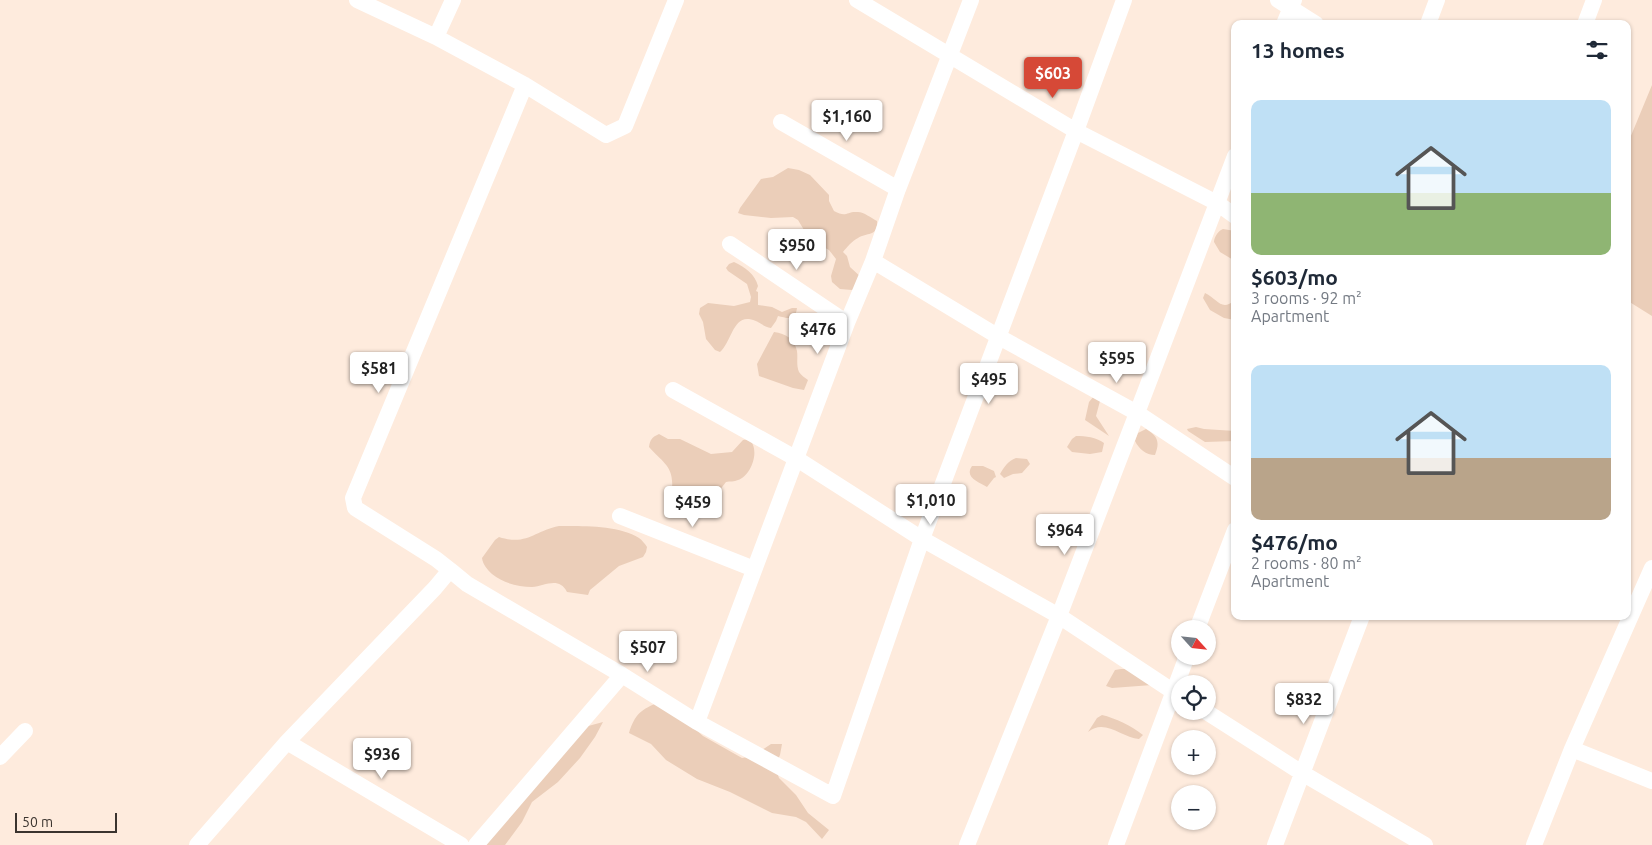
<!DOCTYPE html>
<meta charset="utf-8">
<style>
:root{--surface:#fff;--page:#f6f6f7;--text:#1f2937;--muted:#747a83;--accent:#d64937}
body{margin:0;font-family:Ubuntu,sans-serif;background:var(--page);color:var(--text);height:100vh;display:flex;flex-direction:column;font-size:19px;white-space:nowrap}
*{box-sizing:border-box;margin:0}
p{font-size:16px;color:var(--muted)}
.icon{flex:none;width:28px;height:28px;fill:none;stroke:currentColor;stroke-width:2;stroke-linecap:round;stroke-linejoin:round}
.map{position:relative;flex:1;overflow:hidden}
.panel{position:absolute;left:1231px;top:20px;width:400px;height:600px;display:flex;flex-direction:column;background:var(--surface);border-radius:10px;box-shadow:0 1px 4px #0004}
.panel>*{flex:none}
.needle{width:32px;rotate:117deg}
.controls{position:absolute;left:1171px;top:620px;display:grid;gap:10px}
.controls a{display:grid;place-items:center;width:45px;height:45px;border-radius:50%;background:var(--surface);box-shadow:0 1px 4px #0004;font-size:25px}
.scale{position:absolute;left:15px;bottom:12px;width:102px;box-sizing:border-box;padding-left:5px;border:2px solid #3b342f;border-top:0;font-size:14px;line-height:18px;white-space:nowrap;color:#3b342f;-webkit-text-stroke:4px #feebdd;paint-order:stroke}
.price{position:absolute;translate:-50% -42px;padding:0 11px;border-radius:5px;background:#fff;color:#222;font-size:16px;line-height:32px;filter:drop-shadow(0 1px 2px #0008)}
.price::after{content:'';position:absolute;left:50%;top:30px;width:15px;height:11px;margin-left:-8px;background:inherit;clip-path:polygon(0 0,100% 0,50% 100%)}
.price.active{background:var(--accent);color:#fff}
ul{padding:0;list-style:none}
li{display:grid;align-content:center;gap:10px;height:265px;padding:0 20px}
li span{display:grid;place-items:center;height:155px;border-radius:10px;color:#555}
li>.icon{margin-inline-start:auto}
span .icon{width:90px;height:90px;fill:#fffc;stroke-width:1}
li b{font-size:21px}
h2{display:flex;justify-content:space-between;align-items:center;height:60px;padding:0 20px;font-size:21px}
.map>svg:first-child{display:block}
.green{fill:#ebceb9}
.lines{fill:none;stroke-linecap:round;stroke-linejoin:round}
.street{stroke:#fff;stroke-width:16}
</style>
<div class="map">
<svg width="1652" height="845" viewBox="0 0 1652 845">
<rect width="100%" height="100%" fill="#feebdd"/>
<path class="green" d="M1652 85V316L1628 301V143Z
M788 168 799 170 810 175 829 195V201L834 211C847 218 846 211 858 212 864 212 871 218 877 221 878 237 867 232 858 238 852 241 847 247 843 252L847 256 850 267 862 278 857 287 852 290 840 289 832 282 831 276 836 259 829 250 810 240 798 220 793 217 771 218 744 215 738 213 740 208 761 179 773 177Z
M1223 229 1235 231V261L1220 252 1214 242C1214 237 1219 230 1223 229Z
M734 262C745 267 755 274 758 286L756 291 758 292V305L772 307 782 312 792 308H797C795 322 787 318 778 316L776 321 771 328C763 327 758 320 749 319 733 317 731 342 720 352L715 350 706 339 703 322 699 314 700 308 708 303 734 306 750 302 751 297 747 284 728 271 726 268 729 264Z
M1205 293C1218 299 1221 312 1235 300V320L1224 318 1210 310 1203 298Z
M774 332C786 334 794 338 797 351 798 358 796 365 799 372 801 375 805 378 808 380L804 390 793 388 759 376 757 364Z
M1094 396 1100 401 1096 416 1109 436 1085 420 1089 402Z
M1196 427 1204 429 1235 431V441L1205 442 1188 431 1187 429Z
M1146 429C1158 436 1160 442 1155 455 1146 455 1139 449 1135 441L1138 433Z
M659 434 668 439H680L711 454 732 452 743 440 749 439C761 450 751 476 738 480 734 482 730 481 726 482L719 491 713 505 702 502 696 504H690L672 488C674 466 662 462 649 447 650 440 652 437 659 434Z
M1076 436C1086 436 1096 437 1104 443L1102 452 1090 454 1072 452 1067 447 1072 439Z
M1016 458 1027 459 1030 464 1022 473 1013 474 1004 478 1000 474C1004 467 1008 461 1016 458Z
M972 466H983L994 471 996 477 994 478 987 487C979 482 964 478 972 466Z
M559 526C582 526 619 525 639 538 642 540 645 544 647 547L646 552 643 557 619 566 590 590 588 595 567 592C559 576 545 586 532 587 518 587 503 583 492 574 487 569 483 565 482 558L495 540 499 537C527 546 534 531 559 526Z
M1121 669H1138L1152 685 1112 688 1106 686 1115 670Z
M660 702 686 721 703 736 742 758 753 756 771 744H782L780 755 775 766 779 778 796 795 808 813 829 830 822 839 806 822 796 817 772 813 730 792 697 779 666 760 651 744 629 733C635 714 641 709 660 702Z
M1102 715C1115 718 1132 726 1143 735L1139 739C1122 738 1105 718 1088 732L1097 718Z
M603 722 595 737 580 758 558 782 532 802 522 822 505 845H476L581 728Z"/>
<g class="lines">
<path class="street" d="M357 0 436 37 525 85
M857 0 1076 131 1217 203 1235 216
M1124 0 1076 131 922 539 1059 616 1180 696
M1278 0 1316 24
M1284 24 1294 0
M1428 24 1437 0
M1585 24 1594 0
M436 37 453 0
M781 122 898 189
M730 244 847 323
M873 261 999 337 1137 413 1235 156
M620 516 754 569
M450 570 467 584 622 675 697 722 833 796 922 539 797 459 673 390
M1197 629 1235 530
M1205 711 1302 773 1425 845
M697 722 847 323 873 261 898 189 971 0
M287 742 461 845
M1572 749 1652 781
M0 757 25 731
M197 845 287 742 435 588 450 570 436 559 355 508 353 498 525 85 606 135 625 126 676 0
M476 845 622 675
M967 845 1059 616 1137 413 1235 478
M1116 845 1187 656
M1275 845 1362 616
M1534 845 1572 749 1652 568"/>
</g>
</svg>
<div class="controls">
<a><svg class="needle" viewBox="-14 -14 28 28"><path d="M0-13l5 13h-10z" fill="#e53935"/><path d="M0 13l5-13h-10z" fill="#747a83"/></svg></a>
<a><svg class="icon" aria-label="locate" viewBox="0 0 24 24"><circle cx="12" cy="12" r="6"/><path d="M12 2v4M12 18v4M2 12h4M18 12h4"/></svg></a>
<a>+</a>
<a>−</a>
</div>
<div class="scale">50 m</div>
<b class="price active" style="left:1053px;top:99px">$603</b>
<b class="price" style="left:847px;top:142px">$1,160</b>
<b class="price" style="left:797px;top:271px">$950</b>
<b class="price" style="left:818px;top:355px">$476</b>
<b class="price" style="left:1117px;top:384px">$595</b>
<b class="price" style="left:379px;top:394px">$581</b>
<b class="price" style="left:989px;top:405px">$495</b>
<b class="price" style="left:931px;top:526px">$1,010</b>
<b class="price" style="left:693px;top:528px">$459</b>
<b class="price" style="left:1065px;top:556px">$964</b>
<b class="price" style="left:648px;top:673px">$507</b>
<b class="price" style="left:1304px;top:725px">$832</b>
<b class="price" style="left:382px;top:780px">$936</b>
<section class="panel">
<h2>13 homes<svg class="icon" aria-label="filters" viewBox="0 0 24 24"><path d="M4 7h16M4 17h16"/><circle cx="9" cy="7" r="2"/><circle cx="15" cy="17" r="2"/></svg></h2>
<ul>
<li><span style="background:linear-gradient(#bfe0f5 60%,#8fb573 0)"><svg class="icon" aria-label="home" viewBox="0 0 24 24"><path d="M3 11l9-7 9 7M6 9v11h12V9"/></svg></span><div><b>$603/mo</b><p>3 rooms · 92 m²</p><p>Apartment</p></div></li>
<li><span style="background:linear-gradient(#bfe0f5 60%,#b9a48a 0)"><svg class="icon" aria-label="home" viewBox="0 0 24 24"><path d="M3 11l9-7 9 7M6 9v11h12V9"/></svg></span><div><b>$476/mo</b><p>2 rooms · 80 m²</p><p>Apartment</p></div></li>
</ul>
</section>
</div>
